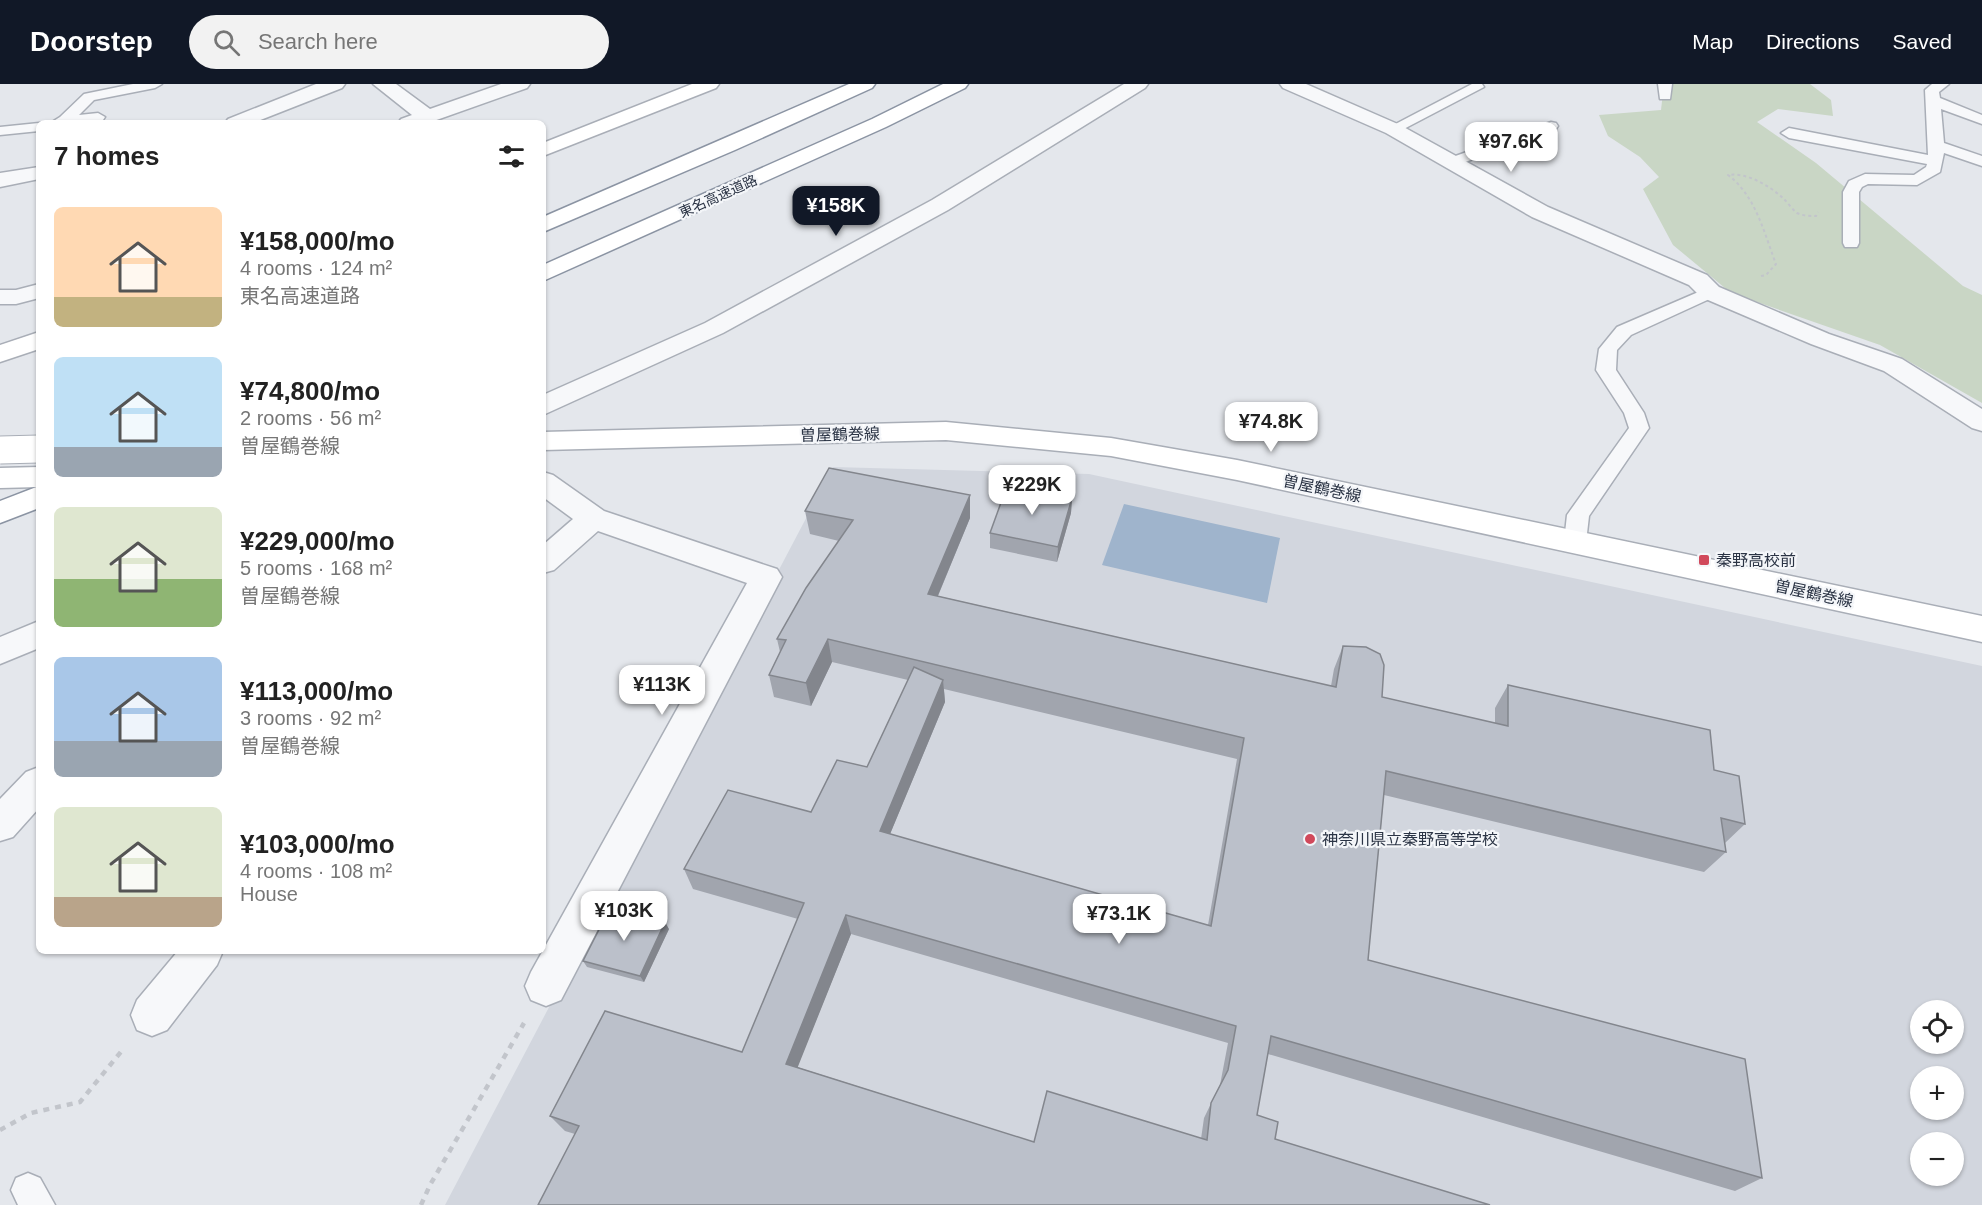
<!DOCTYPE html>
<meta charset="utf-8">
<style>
:root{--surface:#fff;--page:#f2f2f2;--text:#222;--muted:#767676;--accent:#111827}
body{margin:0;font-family:Helvetica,"Noto Sans JP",sans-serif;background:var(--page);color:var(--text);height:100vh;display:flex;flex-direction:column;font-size:22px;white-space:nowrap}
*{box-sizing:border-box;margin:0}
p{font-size:20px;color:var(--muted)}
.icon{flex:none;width:33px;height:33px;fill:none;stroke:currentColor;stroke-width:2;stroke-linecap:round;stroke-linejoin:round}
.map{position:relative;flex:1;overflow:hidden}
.drawer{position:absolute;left:36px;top:36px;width:510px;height:834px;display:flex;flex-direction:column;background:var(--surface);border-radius:9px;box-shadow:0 2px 4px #0004}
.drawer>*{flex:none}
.buttons{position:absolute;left:1910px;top:916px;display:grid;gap:12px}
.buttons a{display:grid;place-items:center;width:54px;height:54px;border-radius:50%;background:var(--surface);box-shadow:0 2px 4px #0004;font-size:30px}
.price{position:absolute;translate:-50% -51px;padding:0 14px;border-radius:12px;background:#fff;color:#222;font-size:20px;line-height:39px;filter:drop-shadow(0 2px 3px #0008)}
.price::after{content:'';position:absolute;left:50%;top:36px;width:18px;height:14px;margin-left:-9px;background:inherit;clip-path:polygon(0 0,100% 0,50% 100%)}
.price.active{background:var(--accent);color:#fff}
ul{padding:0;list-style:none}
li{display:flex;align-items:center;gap:18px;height:150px;padding:0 18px}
li span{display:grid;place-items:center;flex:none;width:168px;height:120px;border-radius:9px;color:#555}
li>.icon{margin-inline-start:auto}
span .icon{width:72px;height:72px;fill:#fffc;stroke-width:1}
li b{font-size:26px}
h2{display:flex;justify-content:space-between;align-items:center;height:72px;padding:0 18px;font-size:26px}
header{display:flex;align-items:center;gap:36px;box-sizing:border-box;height:84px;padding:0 30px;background:var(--accent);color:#fff}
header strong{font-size:28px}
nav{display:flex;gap:33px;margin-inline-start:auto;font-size:21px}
.search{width:420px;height:54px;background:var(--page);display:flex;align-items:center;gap:15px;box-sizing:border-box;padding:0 21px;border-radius:33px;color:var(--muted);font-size:22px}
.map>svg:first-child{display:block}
.built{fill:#d2d6de;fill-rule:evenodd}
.green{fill:#c9d6c5}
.water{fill:#9fb4cc}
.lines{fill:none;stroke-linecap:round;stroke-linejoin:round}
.lane-casing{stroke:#a9aeb7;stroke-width:3}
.street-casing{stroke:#a9aeb7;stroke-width:3}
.secondary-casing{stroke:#a9aeb7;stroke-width:3}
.highway-casing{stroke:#8b94a3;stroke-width:3}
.path-far1{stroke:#c2c5cb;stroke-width:2;stroke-dasharray:3 3;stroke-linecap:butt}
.path{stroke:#c2c5cb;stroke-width:4.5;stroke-dasharray:6 6;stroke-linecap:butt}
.lane{fill:#f7f8fa;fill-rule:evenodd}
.street{fill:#f7f8fa;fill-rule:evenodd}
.secondary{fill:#fff;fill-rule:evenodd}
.highway{fill:#fff;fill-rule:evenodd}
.secondary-bridge-casing{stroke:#a9aeb7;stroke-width:29;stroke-linecap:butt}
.secondary-bridge{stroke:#fff;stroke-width:27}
.wall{fill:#a1a5ae;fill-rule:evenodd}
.shaded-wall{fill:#83868d}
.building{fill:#bbc0ca;stroke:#83868d;stroke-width:1.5;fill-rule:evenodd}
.poi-dot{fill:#d1495b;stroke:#f4f6f9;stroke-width:2}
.labels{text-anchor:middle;stroke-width:4.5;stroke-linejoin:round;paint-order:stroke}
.far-street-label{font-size:14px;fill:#2b3445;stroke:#f4f6f9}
.street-label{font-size:16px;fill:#2b3445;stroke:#f4f6f9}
.poi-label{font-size:16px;fill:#2b3445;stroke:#f4f6f9;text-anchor:start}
</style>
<header>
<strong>Doorstep</strong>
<div class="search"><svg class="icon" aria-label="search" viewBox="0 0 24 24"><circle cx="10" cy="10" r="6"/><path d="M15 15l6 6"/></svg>Search here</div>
<nav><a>Map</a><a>Directions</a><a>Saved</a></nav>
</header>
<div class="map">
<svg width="1982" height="1121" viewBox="0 0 1982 1121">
<rect width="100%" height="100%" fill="#e4e7ec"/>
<path class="built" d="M833 383 1089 390 1982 582V1121H445ZM1920 927H1953V960H1920ZM1920 993H1953V1026H1920ZM1920 1059H1953V1092H1920Z"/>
<path class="green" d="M1664 0H1810L1831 16 1833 32 1778 25 1757 38 1816 79 1963 202 1982 211V319L1880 261 1731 209 1673 161 1643 105 1659 93 1640 73 1608 52 1599 31 1661 26Z"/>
<path class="water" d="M1124 420 1280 454 1267 519 1102 481Z"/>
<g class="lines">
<defs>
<path id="lane" d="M133 0H162L155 4 94 16 79 31 98 29 105 33 103 36 86 39 52 38 60 33 84 10Z
M1472 0H1482L1484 3 1398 48H1388L1386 45Z
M1658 0H1672L1670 15H1660Z
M1932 0H1949L1939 8 1940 14 1982 31V40L1941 25 1944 59 1982 72V82L1944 69 1940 88 1917 101 1868 100 1862 103 1859 108V159L1857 163H1845L1843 159V108L1849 97 1865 90 1914 91 1926 83 1927 80 1789 54 1781 49 1789 44 1928 71 1925 6Z
M1551 38 1556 39 1558 42 1556 45 1457 81H1447L1444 78 1447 75Z
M39 39V47L0 51V43L39 39H41Z
M1710 203 1716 204 1719 208 1716 212 1631 251 1617 266 1616 286 1644 329 1649 344 1589 432 1586 458 1583 464 1575 466 1567 464 1564 458 1567 431 1629 344 1624 329 1596 286 1599 265 1617 243Z
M28 1089 40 1094 55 1121H18L11 1106 16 1094Z"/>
<path id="street" d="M316 0H345L342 4 253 39H225L228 35Z
M373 0H396L430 25 501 0H530L527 4 428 39H398L401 35 412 31Z
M1124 0H1148L1145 4 948 126 723 249 543 331V311L705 239 932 116Z
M1280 0H1306L1400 41 1548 123 1707 191 1719 203 1829 250 1902 275 1982 325V347L1972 344 1884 287 1811 260 1701 213 1689 201 1532 133 1386 49 1283 4Z
M39 83V95L0 103V89Z
M39 200V214L16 220H0V206H16Z
M543 388 553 391 604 427 777 485 782 493 561 916 546 922 531 916 525 902 531 888 747 499 598 447 554 486 543 489V461L573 435 543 413Z
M39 537V564L0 580V553Z
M39 683V724L13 753 0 757V715L26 688Z
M178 867H223L217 881 167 946 152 952 137 946 131 931 137 916Z"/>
<path id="secondary" d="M692 0H719L716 4 543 72V59Z
M39 248V265L0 278V261Z
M946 338 1111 354 1237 376 1982 532V558L1237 396 1111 372 946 356 543 366V348Z
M39 383V403L0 404V384Z"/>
<path id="highway" d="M849 0H875L872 4 735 66 543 148V133Z
M943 0H968L965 4 886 43 543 197V181L872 35Z
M39 402V424L0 439V417Z"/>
</defs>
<use href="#lane" class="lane-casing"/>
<use href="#street" class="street-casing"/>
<use href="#secondary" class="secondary-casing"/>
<use href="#highway" class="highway-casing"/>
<path class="path-far1" d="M1761 192 1766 191 1776 180C1764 149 1756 112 1728 91 1747 88 1770 102 1784 115 1788 119 1792 125 1797 129 1803 132 1810 132 1816 132L1818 128"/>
<path class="path" d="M0 1046 31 1029 80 1018 124 964
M421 1121 430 1101 524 939"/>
<use href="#lane" class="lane"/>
<use href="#street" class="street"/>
<use href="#secondary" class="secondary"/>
<use href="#highway" class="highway"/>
<defs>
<path id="secondary-bridge" d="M0 366 39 365"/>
</defs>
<use href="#secondary-bridge" class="secondary-bridge-casing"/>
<use href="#secondary-bridge" class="secondary-bridge"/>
</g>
<path class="wall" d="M1072 414 1071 429 1057 478 990 464V449Z
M805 427 970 434 938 512 1331 602 1334 585 1343 562 1382 613 1495 639V624L1508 601 1714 686 1745 740 1725 759 1726 768 1704 788 1384 711 1368 876 1762 1094 1735 1107 1268 970 1257 1031 1275 1055 1490 1121 575 1050 565 1047 550 1032 742 968 798 835 693 805 684 785 811 728 867 683 908 596 832 578 811 622 774 613 769 591 780 568 777 555 839 457 810 450ZM944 605 1237 675 1208 841 890 750 945 618ZM851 850 1228 959 1220 1001 1204 1034 1201 1055 1034 1058 797 983Z
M669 845 644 898 587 883 583 877Z"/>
<path class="shaded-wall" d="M970 411V434L929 533 928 510Z
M1072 414 1071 429 1057 478 1058 463Z
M828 555 832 578 811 622 806 599Z
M943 596 945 618 883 767 880 747Z
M846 831 851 850 793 995 786 980Z
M665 838 669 845 644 898 640 892Z"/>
<path class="building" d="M829 384 970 411 928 510 1336 603 1343 562 1366 563 1380 570 1384 581 1382 613 1508 642V601L1710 646 1714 686 1739 692 1745 740 1721 734 1726 768 1386 687 1368 876 1745 975 1762 1094 1271 952 1257 1031 1278 1038 1275 1055 1490 1121H538L579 1042 550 1032 605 927 742 968 804 819 684 785 728 706 811 728 837 676 867 683 914 583 943 596 880 747 1211 842 1244 654 828 555 806 599 769 591 786 556 777 555 806 504 853 436 805 427ZM846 831 1236 942 1228 986 1211 1019 1207 1056 1047 1007 1034 1058 786 980Z
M1007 402 1072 414 1058 463 990 449Z
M610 824 665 838 640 892 583 877Z"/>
<g class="poi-dot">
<rect x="1698" y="470" width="12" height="12" rx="3"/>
<circle cx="1310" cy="755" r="6"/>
</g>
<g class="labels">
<g class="far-street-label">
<text transform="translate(718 112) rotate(-24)" y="5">東名高速道路</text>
</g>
<g class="street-label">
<text transform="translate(840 350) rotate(-1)" y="6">曽屋鶴巻線</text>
<text transform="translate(1322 404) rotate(12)" y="6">曽屋鶴巻線</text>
<text transform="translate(1814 509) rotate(12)" y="6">曽屋鶴巻線</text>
</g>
<g class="poi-label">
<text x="1716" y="482">秦野高校前</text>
<text x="1322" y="761">神奈川県立秦野高等学校</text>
</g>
</g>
</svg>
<div class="buttons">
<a><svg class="icon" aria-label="locate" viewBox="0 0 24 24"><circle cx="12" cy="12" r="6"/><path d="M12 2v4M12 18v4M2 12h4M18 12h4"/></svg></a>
<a>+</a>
<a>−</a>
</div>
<b class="price" style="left:1511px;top:89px">¥97.6K</b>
<b class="price active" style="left:836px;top:153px">¥158K</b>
<b class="price" style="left:1271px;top:369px">¥74.8K</b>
<b class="price" style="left:1032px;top:432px">¥229K</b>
<b class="price" style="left:662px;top:632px">¥113K</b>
<b class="price" style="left:624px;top:858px">¥103K</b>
<b class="price" style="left:1119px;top:861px">¥73.1K</b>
<section class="drawer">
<h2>7 homes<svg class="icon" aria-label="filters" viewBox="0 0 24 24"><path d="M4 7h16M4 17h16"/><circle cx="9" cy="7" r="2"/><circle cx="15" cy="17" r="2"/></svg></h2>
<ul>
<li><span style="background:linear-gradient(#ffd9b3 75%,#c2b280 0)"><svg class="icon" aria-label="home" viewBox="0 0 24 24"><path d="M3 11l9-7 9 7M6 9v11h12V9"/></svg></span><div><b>¥158,000/mo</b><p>4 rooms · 124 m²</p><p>東名高速道路</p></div></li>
<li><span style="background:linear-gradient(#bfe0f5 75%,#9aa5b1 0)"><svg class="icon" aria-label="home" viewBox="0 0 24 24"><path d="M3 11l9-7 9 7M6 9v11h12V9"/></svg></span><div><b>¥74,800/mo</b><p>2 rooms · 56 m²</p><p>曽屋鶴巻線</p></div></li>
<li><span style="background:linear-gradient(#dfe7d0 60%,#8fb573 0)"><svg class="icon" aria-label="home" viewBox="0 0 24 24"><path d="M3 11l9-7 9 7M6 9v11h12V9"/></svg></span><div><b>¥229,000/mo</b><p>5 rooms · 168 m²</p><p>曽屋鶴巻線</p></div></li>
<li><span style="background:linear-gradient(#a9c7e8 70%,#9aa5b1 0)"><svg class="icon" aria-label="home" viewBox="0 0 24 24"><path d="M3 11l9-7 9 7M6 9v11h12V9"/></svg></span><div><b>¥113,000/mo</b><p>3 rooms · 92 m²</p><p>曽屋鶴巻線</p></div></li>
<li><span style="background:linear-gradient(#dfe7d0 75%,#b9a48a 0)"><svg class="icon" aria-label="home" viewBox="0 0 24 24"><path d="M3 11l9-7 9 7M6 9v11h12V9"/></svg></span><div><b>¥103,000/mo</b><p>4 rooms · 108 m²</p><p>House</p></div></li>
</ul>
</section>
</div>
